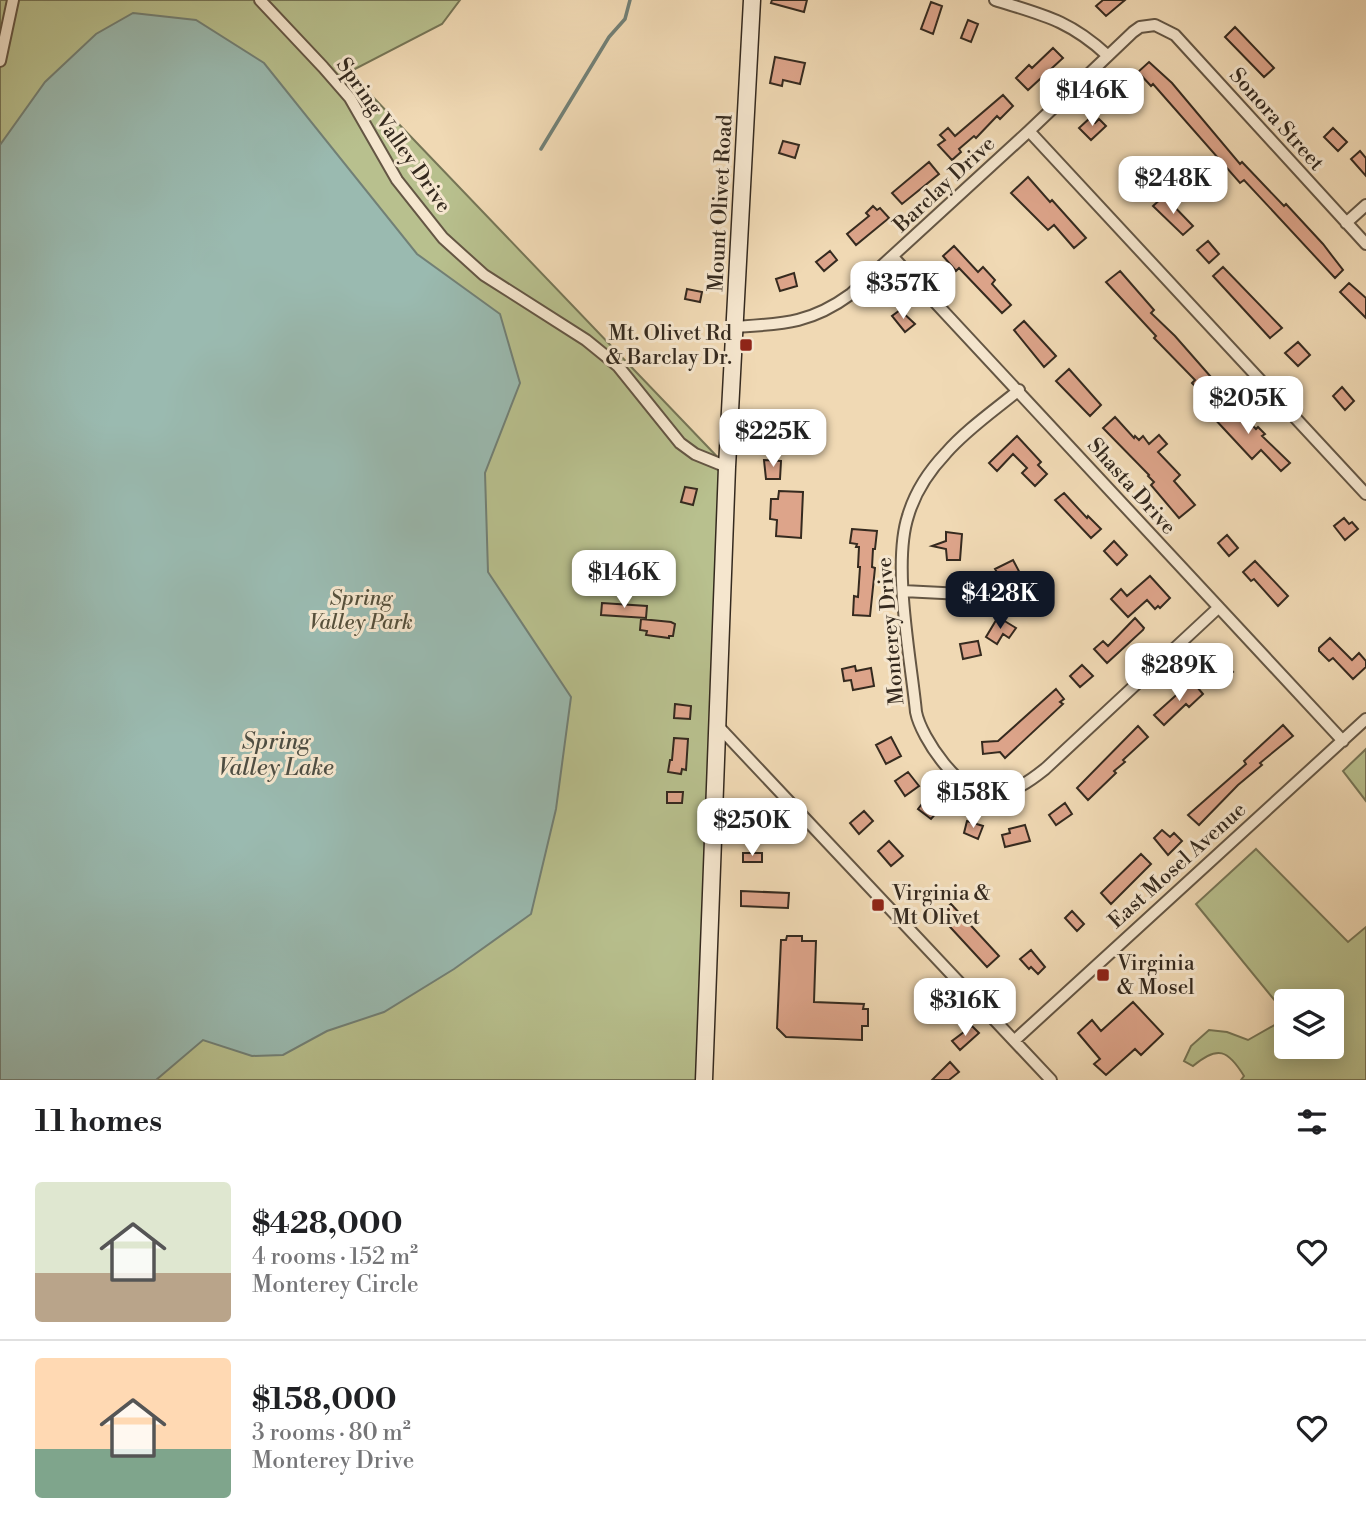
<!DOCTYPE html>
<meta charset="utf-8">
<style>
:root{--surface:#fff;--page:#f6f6f6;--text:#202124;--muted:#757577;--line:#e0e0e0;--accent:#111827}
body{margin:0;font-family:"Libre Bodoni",serif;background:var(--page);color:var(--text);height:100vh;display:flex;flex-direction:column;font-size:26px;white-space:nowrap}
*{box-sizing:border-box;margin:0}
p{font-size:23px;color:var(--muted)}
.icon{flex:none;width:38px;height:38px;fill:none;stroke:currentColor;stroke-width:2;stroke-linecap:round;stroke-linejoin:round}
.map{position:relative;height:1080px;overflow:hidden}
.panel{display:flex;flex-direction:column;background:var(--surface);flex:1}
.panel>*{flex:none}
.fabs{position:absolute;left:1274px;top:989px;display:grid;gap:14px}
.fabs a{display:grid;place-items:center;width:70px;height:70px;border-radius:7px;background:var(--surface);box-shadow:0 4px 18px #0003;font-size:35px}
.price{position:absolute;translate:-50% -60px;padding:0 16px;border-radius:14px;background:#fff;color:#222;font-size:23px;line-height:46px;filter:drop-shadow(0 2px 4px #0008)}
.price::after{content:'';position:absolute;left:50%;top:42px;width:21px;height:16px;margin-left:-10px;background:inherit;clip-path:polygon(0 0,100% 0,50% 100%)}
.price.active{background:var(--accent);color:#fff}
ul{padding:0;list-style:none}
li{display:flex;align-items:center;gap:21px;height:175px;padding:0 35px}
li+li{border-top:2px solid var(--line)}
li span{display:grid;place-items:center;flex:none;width:196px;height:140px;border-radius:7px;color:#555}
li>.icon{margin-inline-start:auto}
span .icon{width:84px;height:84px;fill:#fffc;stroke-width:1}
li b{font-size:30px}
h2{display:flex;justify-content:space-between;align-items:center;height:84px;padding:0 35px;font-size:30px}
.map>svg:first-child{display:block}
.green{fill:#b8c08e;stroke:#767556;stroke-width:2;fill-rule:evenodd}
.water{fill:#9abab0;stroke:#728076;stroke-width:2}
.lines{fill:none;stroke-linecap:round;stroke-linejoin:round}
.stream{stroke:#728076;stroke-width:3.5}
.building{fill:#dda48a;stroke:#352a1f;stroke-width:2}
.street-casing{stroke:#645644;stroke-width:14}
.secondary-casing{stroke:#352a1f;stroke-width:19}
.street{stroke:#f5e6ce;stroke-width:10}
.secondary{stroke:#f5e6ce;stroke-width:16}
.poi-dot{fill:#8f2418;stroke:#f5e6ce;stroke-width:2.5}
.labels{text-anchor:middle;stroke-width:6;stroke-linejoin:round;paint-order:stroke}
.street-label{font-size:21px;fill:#352a1f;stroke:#f5e6ce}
.poi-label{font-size:21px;fill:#352a1f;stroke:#f5e6ce;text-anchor:start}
.park-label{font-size:21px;font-style:italic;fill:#56503b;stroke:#f5e6ce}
.water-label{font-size:23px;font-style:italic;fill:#4e4e43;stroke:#f5e6ce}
</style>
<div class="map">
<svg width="1366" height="1080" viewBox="0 0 1366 1080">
<rect width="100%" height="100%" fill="#f0d9b4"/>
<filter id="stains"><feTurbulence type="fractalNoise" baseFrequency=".00286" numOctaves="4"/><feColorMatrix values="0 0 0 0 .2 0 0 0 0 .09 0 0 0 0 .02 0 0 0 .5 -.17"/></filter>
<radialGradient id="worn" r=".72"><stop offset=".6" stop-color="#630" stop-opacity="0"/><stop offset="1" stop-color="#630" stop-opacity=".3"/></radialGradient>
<path class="green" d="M0 0H460L442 24 349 72 727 467 706 1080H0Z
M1366 749V801L1343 771Z
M1256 849 1348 942 1366 927V1080H1241L1244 1076C1228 1050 1218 1045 1193 1066L1184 1061 1191 1046 1209 1030 1227 1032 1248 1040 1278 1023 1285 1013 1196 904ZM1286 1001H1332V1046H1286Z"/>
<path class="water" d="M133 13 196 20 264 63 417 254 500 314 520 383 485 473 488 572 571 697 556 809 531 914 454 969 384 1012 327 1031 283 1055 252 1056 203 1040 156 1080H0V145L45 82 96 34Z"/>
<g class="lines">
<path class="stream" d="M541 149 609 37 625 19 630 0"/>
</g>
<path class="building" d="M772 0H807L804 12 771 3Z
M1103 0H1125L1106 16 1096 6Z
M931 2 942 6 933 34 921 29Z
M968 20 978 24 971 42 961 38Z
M1235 27 1274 68 1264 77 1225 37Z
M1053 48 1063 58 1028 90 1016 78 1029 65 1032 68Z
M775 57 805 63 800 84 783 80 782 86 770 83Z
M1149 62 1172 83 1240 164 1242 162 1284 206 1286 204 1323 244 1343 270 1335 278 1244 180 1240 183 1153 84 1151 86 1138 72Z
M1003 95 1013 106 1000 119 997 116 976 138 974 136 959 149 961 152 952 160 938 145 945 140 940 135 948 128 955 136Z
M1090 118 1095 123 1099 119 1106 126 1091 140 1079 128Z
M1333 128 1347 142 1338 151 1324 137Z
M783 141 799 145 795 158 779 153Z
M1360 151 1366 158V176L1351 159Z
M929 162 939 174 902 204 892 193Z
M1132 168 1144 181 1132 192 1121 179Z
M1028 177 1050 202 1052 200 1086 238 1074 248 1054 225 1048 230 1011 193Z
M1164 196 1193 226 1183 235 1153 206Z
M873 206 877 210 880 208 889 218 856 245 847 234 869 216 866 213Z
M1208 241 1219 254 1209 263 1197 250Z
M954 246 978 272 983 267 995 280 992 284 1011 305 1002 313 959 268 956 271 943 256Z
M830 251 837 260 824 271 816 262Z
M1223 267 1282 328 1270 338 1213 276Z
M1120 271 1154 310 1151 313 1175 336 1218 385 1205 397 1192 383 1195 380 1154 338 1156 336 1106 282Z
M794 273 797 286 780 291 776 279Z
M1349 283 1366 298V318L1340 292Z
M687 289 702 292 700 302 685 299Z
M900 310 915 324 905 332 892 316Z
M1024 321 1056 356 1044 367 1014 330Z
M1298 342 1310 355 1298 366 1285 353Z
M1069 369 1101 405 1090 416 1056 381Z
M1342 387 1354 401 1345 410 1333 396Z
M1228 403 1249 427 1251 424 1256 429 1258 427 1265 434 1262 436 1290 463 1281 471 1261 450 1252 459 1212 416Z
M1115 417 1134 438 1135 436 1139 440 1143 436 1149 444 1159 435 1167 444 1158 452 1180 475 1174 481 1195 505 1179 518 1151 485 1154 482 1148 476 1149 475 1103 428Z
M1017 436 1041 462 1038 465 1047 474 1035 486 1022 473 1027 468 1013 454 997 471 989 463Z
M764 460 781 461 780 479H766Z
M685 487 697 489 693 505 681 502Z
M779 491 803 492 801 538 776 536 777 520 770 519 771 499H778Z
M1064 493 1087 518 1088 516 1101 529 1091 538 1055 500Z
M1344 518 1349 524 1352 522 1358 529 1345 540 1334 526Z
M852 529 877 531 875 549H873L872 567 875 568 870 616 853 615 854 596 858 597 860 567H858L859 547H856L857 544 850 543Z
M946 532 962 534 960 560H947L946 549 932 546 946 541Z
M1227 535 1238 548 1229 556 1218 543Z
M1114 541 1127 555 1117 565 1104 551Z
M1013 560 1022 577 1005 586 995 569Z
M1255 561 1288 596 1278 606 1254 579 1251 581 1243 572Z
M1150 576 1170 598 1160 608 1158 606 1155 609 1147 600 1128 617 1111 599 1121 589 1127 596Z
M602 603 647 606 646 618 601 615Z
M998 617 1016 628 1009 638 1003 634 997 644 986 637Z
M1135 618 1144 628 1143 630 1107 663 1094 649 1103 641 1108 646Z
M641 619 671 622 675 624 673 636H669V638L646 635 647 631 640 630Z
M1330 638 1352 660 1359 653 1366 661V667L1353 679 1333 658 1329 661 1319 651V648Z
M978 641 981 655 963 659 960 644Z
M1220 657 1233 672 1222 681 1209 666Z
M1082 665 1093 676 1080 687 1070 676Z
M855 666 856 671 871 668 874 686 853 690 851 680 844 681 842 669Z
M1192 681 1203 694 1189 707 1186 704 1164 725 1154 715Z
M1056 689 1064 699 1060 702 1063 704 1005 758 1000 752 983 754 982 742 998 741Z
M675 704 691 706 690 719 674 718Z
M1283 725 1293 736 1260 763 1262 765 1238 785 1199 825 1188 815 1246 764 1244 761Z
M1138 726 1148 737 1123 760 1125 762 1114 771 1116 773 1088 800 1077 788Z
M891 737 901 756 886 764 876 745Z
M674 738 688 739 686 770 682 769 681 774 668 772 670 760H672Z
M908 772 919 786 905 796 895 781Z
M667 792H683L682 803H667Z
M926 799 939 810 931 819 918 809Z
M1065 803 1072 814 1056 825 1049 815Z
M864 811 873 821 859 834 850 823Z
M967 821 983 826 978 839 964 833Z
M1025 825 1030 841 1005 847 1002 835 1010 833 1009 829Z
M1162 830 1170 837 1174 833 1182 841 1168 855 1154 838Z
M889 841 903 856 891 866 878 851Z
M743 853H762V862H743Z
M1141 854 1151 864 1111 904 1101 893Z
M741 891 789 893 788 908 741 906Z
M951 904 999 956 987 967 939 915Z
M1072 911 1084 924 1077 931 1065 918Z
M787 936H802V941H816L814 1002 864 1004 863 1009H868V1026H862V1040L786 1037 777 1028 781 940H786Z
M1031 950 1045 967 1038 974 1031 967 1029 969 1020 959Z
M1133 1002 1163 1034 1141 1055 1135 1049 1106 1075 1094 1064 1100 1059 1078 1033 1092 1020 1101 1031Z
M972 1026 979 1033 960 1050 952 1041Z
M950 1062 959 1072 949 1080H932Z"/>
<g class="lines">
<defs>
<path id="street" d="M260 0 323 67 350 98 397 180 443 238 484 275 586 340 618 366 680 443 695 454 727 467
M995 0C1043 15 1069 20 1107 55
M0 61 13 0
M1029 131 1366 494
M1346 223 1366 205
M893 257 1343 741
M734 327C782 324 810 324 851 294L1029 131 1133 32 1140 27 1155 25 1175 35 1366 244
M1019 390C995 410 967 429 946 453 929 471 915 492 908 516 892 565 911 660 916 712 921 738 961 796 991 795 1012 794 1030 781 1045 769L1218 608
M903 591 982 595
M718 726 1051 1080
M1015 1040 1366 719"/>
<path id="secondary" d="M704 1080 727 467 752 0"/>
</defs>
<use href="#street" class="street-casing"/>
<use href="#secondary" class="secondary-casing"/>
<use href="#street" class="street"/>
<use href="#secondary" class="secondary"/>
</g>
<g class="poi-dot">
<rect x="739" y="338" width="14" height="14" rx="3.5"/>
<rect x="871" y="898" width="14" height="14" rx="3.5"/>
<rect x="1096" y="968" width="14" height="14" rx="3.5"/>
</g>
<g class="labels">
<g class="street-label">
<text transform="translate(1277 119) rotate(48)" y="7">Sonora Street</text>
<text transform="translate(394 135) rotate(55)" y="7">Spring Valley Drive</text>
<text transform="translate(944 184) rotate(-43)" y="7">Barclay Drive</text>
<text transform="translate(720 203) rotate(-87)" y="7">Mount Olivet Road</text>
<text transform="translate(1132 486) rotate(48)" y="7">Shasta Drive</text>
<text transform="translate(890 631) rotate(-95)" y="7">Monterey Drive</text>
<text transform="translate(1177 865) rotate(-42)" y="7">East Mosel Avenue</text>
</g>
<g class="poi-label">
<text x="732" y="340" text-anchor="end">Mt. Olivet Rd<tspan x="732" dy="24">&amp; Barclay Dr.</tspan></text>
<text x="892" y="900">Virginia &amp;<tspan x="892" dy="24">Mt Olivet</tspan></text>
<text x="1117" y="970">Virginia<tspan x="1117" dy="24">&amp; Mosel</tspan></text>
</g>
<g class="park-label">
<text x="361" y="605">Spring<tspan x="361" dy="24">Valley Park</tspan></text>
</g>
<g class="water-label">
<text x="276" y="749">Spring<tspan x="276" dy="26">Valley Lake</tspan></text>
</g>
</g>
<rect width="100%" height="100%" filter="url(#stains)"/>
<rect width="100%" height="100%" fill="url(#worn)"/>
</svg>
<div class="fabs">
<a><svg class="icon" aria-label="layers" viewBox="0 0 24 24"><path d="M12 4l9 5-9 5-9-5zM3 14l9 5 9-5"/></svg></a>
</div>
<b class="price" style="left:1092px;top:128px">$146K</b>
<b class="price" style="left:1173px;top:216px">$248K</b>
<b class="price" style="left:903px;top:321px">$357K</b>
<b class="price" style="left:1248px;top:436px">$205K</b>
<b class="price" style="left:773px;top:469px">$225K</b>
<b class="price" style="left:624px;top:610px">$146K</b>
<b class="price active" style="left:1000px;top:631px">$428K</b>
<b class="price" style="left:1179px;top:703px">$289K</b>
<b class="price" style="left:973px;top:830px">$158K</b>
<b class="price" style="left:752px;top:858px">$250K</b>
<b class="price" style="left:965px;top:1038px">$316K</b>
</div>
<section class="panel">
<h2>11 homes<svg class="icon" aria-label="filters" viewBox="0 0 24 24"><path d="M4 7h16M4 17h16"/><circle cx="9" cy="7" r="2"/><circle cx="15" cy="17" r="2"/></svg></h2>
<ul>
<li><span style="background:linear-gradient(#dfe7d0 65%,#b9a48a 0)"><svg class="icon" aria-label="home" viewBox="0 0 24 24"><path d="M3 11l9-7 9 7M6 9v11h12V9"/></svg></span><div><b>$428,000</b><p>4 rooms · 152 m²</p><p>Monterey Circle</p></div><svg class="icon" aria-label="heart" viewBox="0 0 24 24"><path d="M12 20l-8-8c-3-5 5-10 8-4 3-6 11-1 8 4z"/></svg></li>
<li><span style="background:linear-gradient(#ffd9b3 65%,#7fa58c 0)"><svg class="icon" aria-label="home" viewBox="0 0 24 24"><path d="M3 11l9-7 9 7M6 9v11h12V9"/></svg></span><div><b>$158,000</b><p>3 rooms · 80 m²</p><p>Monterey Drive</p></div><svg class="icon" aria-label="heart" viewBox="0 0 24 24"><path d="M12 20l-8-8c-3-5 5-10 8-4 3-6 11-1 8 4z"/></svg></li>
</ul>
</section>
